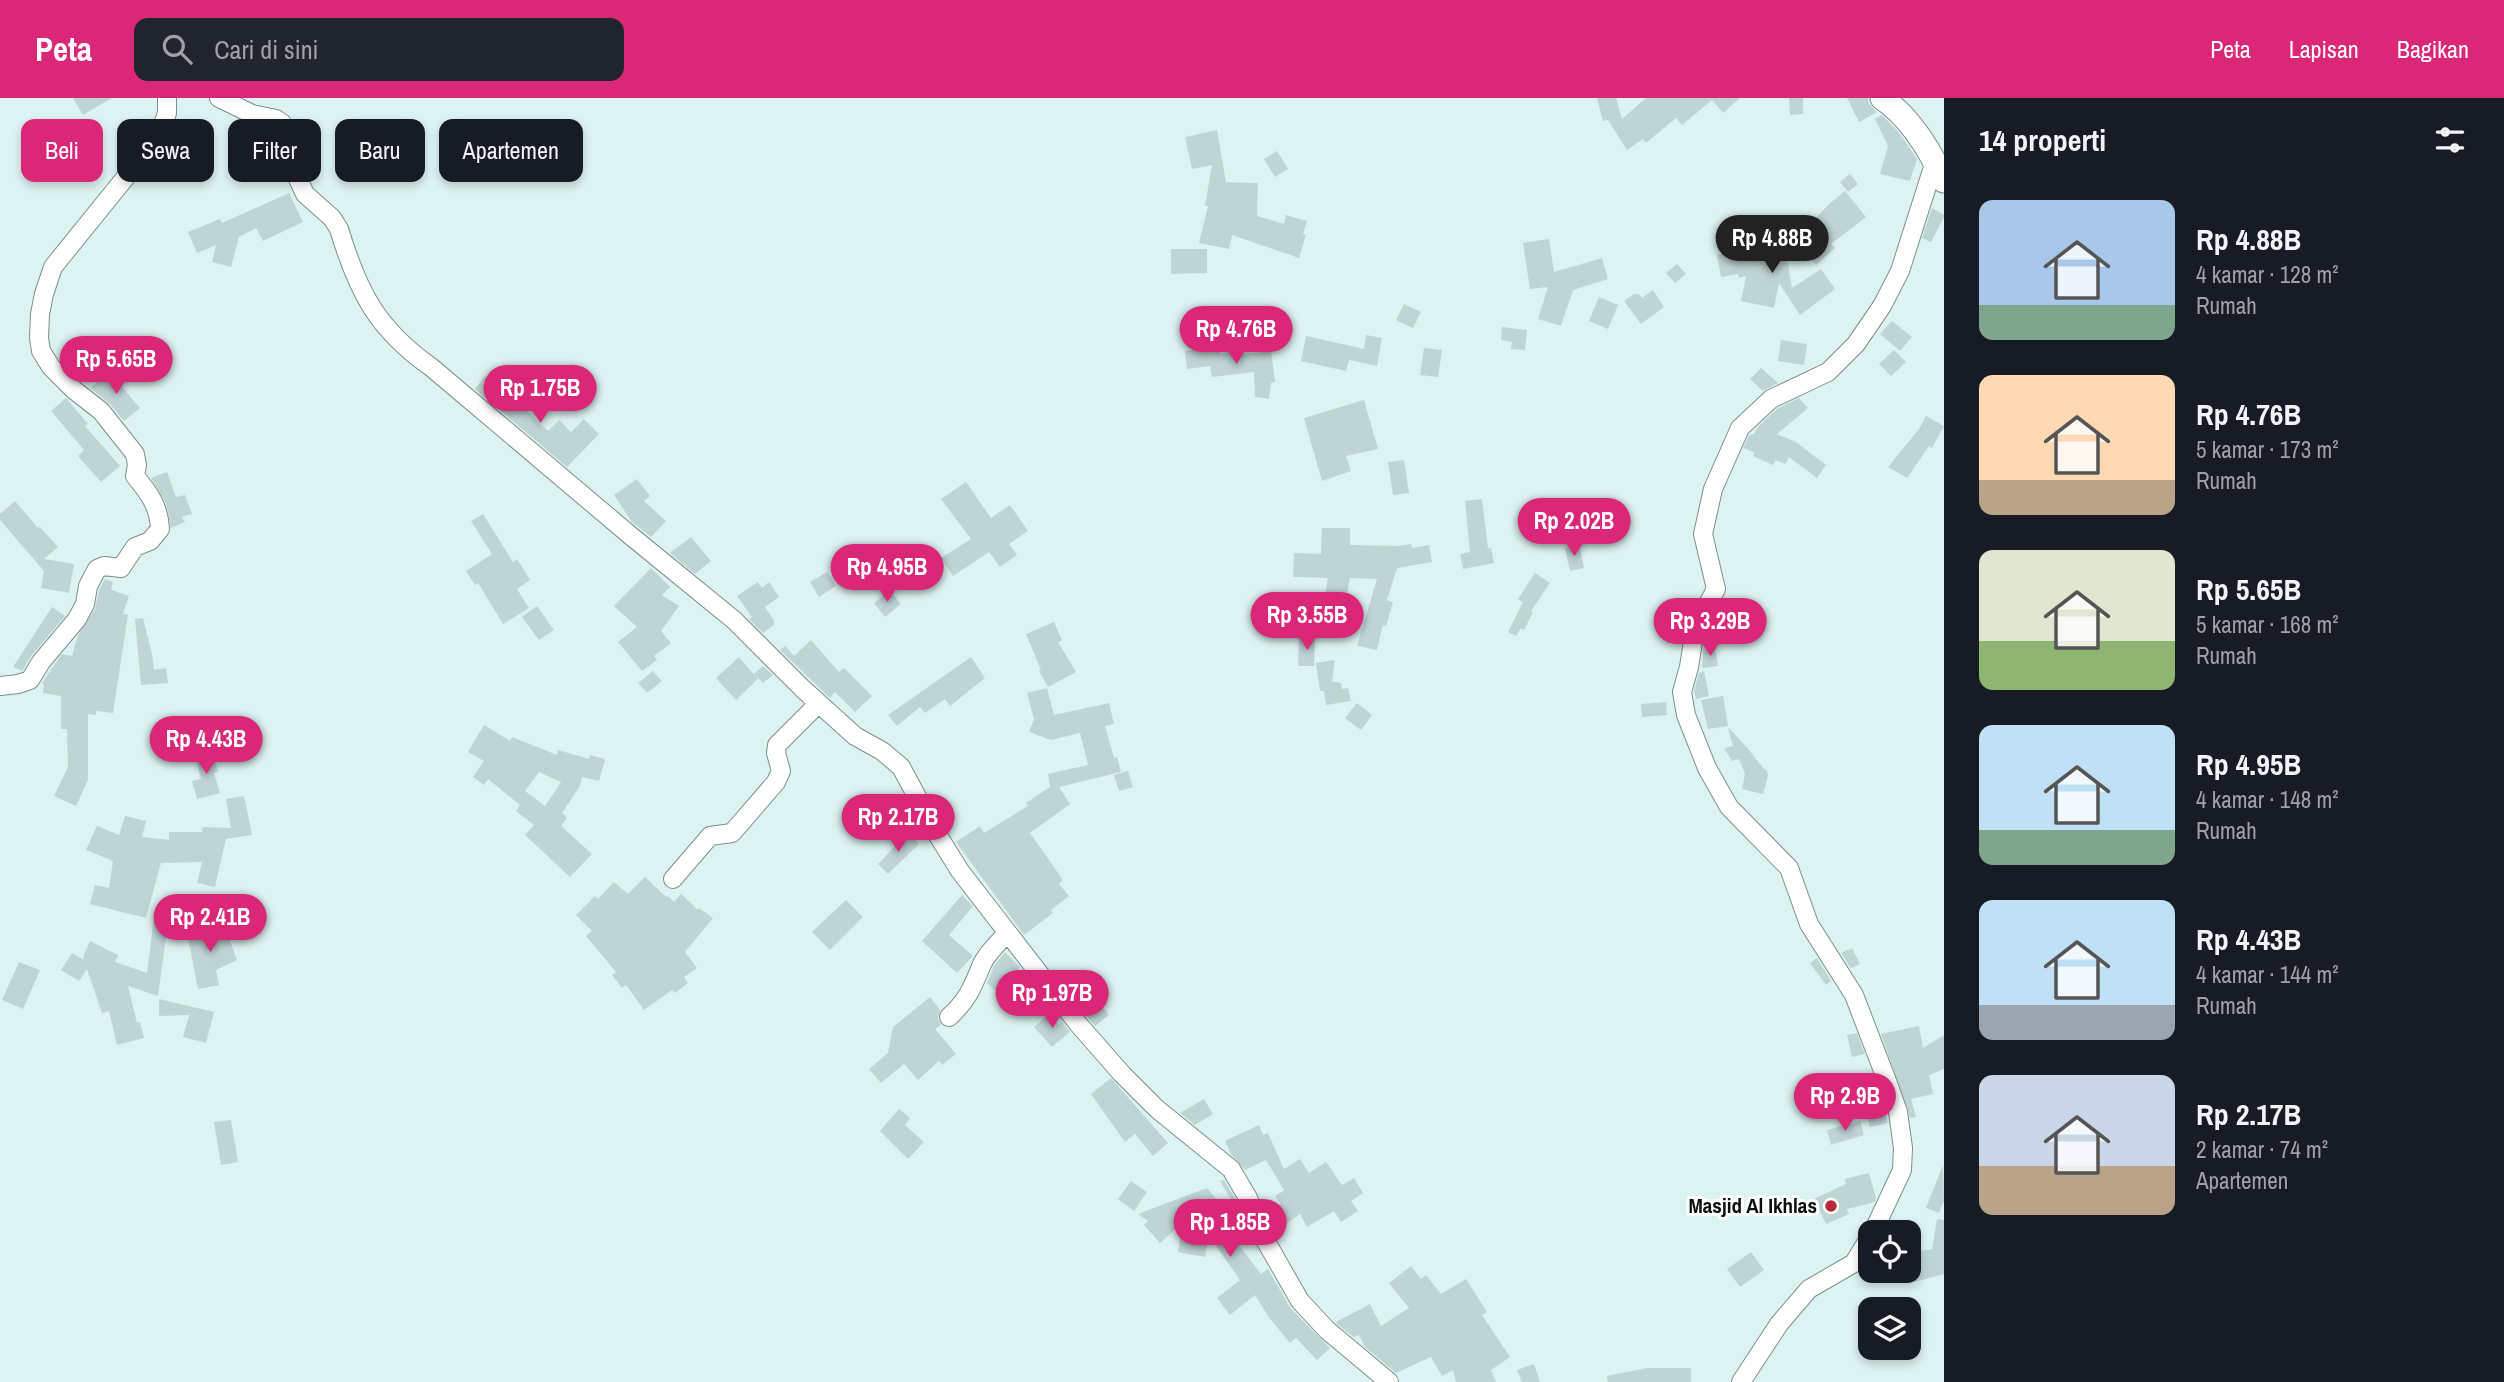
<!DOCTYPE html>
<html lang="id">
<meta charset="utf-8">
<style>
:root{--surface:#171b24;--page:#20242c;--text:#f1f3f6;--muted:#9ea1a6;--accent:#db2777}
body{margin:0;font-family:"Archivo Narrow",sans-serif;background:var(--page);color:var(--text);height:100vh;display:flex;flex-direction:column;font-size:26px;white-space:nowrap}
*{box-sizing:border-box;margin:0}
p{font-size:23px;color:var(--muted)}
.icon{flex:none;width:38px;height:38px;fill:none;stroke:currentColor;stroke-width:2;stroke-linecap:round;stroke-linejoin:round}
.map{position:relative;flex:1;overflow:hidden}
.sheet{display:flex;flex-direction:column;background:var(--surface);width:560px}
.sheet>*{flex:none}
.banner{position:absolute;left:21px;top:21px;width:665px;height:63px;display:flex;gap:14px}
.fabs{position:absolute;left:1858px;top:1122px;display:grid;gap:14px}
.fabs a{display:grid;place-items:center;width:63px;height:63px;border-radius:14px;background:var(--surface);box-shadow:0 4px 10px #0003;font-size:35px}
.price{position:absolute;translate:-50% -60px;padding:0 16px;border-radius:24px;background:var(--accent);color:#fff;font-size:23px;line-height:46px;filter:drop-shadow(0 2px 4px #0008)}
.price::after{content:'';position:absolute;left:50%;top:42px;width:21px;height:16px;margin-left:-10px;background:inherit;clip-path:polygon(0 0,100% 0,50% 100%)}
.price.active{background:#222;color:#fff}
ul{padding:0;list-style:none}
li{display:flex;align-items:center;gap:21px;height:175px;padding:0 35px}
li span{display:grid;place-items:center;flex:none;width:196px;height:140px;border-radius:14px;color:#555}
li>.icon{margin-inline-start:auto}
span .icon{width:84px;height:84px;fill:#fffc;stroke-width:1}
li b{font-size:30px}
h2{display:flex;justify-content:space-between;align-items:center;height:84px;padding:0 35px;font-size:30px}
.pill{padding:0 24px;border-radius:14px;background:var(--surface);box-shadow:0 4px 10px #0003;font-size:24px;line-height:63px}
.pill.active{background:var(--accent);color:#fff}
header{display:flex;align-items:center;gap:42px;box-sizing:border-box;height:98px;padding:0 35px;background:var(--accent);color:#fff}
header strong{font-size:33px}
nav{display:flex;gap:38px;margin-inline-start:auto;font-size:24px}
.search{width:490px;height:63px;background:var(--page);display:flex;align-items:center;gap:18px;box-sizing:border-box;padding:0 24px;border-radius:14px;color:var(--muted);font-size:26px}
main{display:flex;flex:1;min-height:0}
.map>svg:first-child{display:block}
.building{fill:#bfd5d4;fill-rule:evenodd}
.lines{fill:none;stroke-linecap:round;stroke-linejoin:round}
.street-casing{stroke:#7b908e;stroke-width:20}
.secondary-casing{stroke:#7b908e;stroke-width:25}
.street{stroke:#fff;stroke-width:18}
.secondary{stroke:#fff;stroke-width:23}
.poi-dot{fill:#ba2938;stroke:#fff;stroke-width:2.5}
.labels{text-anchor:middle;stroke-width:6;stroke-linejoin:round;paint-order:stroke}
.poi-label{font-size:21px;font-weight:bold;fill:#070f0f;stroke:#fff;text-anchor:end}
</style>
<header>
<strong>Peta</strong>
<div class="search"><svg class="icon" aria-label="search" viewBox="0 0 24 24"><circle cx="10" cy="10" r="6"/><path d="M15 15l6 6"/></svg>Cari di sini</div>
<nav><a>Peta</a><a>Lapisan</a><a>Bagikan</a></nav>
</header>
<main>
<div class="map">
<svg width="1944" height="1284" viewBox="0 0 1944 1284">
<rect width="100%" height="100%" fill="#dcf3f1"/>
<path class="building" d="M73 0H112L83 17Z
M1597 0H1616L1622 21 1646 0H1740L1723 15 1712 2 1682 27 1676 20 1646 45 1643 41 1627 52 1608 22 1603 23Z
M1789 0H1803V16L1790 17Z
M1847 0H1868L1869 6 1877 14 1859 24Z
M1882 17 1900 36 1917 61 1910 83 1880 76 1888 48 1875 21Z
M1217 32 1226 84 1258 85 1257 118 1284 126 1286 117 1307 123 1303 136 1306 137 1299 160 1232 137 1229 151 1199 145 1208 108H1205L1212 67 1192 71 1185 39Z
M1277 53 1288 71 1275 79 1264 61Z
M1850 76 1858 86 1848 94 1840 84Z
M1845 93 1866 119 1831 146 1835 150 1816 167 1794 143 1829 106Z
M289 95 303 124 263 143 256 130 239 139 231 169 212 164 216 147 197 155 188 134 220 121 222 125Z
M1932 110 1944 117V119L1931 144 1922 140Z
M1783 137 1792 190 1821 171 1835 191 1800 217 1779 185 1774 210 1741 203 1746 178 1739 180 1738 176 1721 179 1717 157 1734 153 1733 148Z
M1549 141 1554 174 1602 160 1608 181 1573 192 1561 228 1538 221 1548 189 1530 191 1523 145Z
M1171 151H1207V175L1171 176Z
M1677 166 1686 176 1675 185 1666 175Z
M1653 192 1664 209 1641 226 1624 203 1634 196H1639L1642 200Z
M1599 199 1618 207 1608 231 1589 223Z
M1404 206 1421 214 1413 230 1396 222Z
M1892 223 1912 239 1900 253 1880 236Z
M1502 229 1527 232 1525 252 1511 251 1512 244 1501 242Z
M1366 237 1382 240 1377 268 1349 262 1346 273 1301 263 1306 238 1364 251Z
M1781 242 1807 246 1804 267 1778 263Z
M1219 249 1220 256 1231 254V258L1271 253 1275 284 1271 285 1269 301 1255 299 1254 274 1212 279 1210 268 1187 271 1185 253Z
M1424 250 1442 252 1438 279 1420 277Z
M1894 252 1906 264 1891 278 1879 266Z
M1761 270 1778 285 1763 293 1750 281Z
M109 274 140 310 124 323 110 306 90 290Z
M485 278 504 293 507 290 523 306 521 308 548 333 559 322 571 334 584 321 599 336 567 369 475 291Z
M66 300 88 326 85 328 120 368 101 384 78 358 84 352 51 313Z
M1799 300 1808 310 1777 336 1796 344 1826 367 1817 380 1789 359 1785 366 1776 362 1773 367 1753 358 1754 354 1743 350 1749 337 1754 336 1757 330 1777 311Z
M1364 302 1378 351 1346 358 1351 373 1322 383 1304 320Z
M1926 318 1944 328 1932 350 1929 348 1907 380 1888 369 1919 331Z
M1404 362 1409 395 1393 397 1388 364Z
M167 374 176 399 185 397 192 416 182 419 185 424 171 430 166 405 151 380Z
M637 381 650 398 644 403 666 423 651 439 632 424 614 397Z
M966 384 991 420 1010 407 1028 433 1009 446 1017 457 1000 469 989 454 953 478 941 460 971 441 941 401Z
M1482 401 1488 450H1491L1494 465 1463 471 1460 456 1470 454 1465 403Z
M15 403 38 430 40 429 58 449 44 461 74 466 69 495 41 490 44 473 0 422V416Z
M483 416 513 464 517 461 530 482 517 491 529 510 503 526 478 485 475 487 466 473 492 456 471 423Z
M1322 430H1350V447L1397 448 1411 446 1412 450 1429 447 1432 464 1397 470 1387 502 1393 504 1386 528 1383 527 1377 552 1357 548 1377 481 1350 480 1341 531 1319 528 1328 480 1293 479 1294 455 1321 456Z
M691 439 711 463 695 476 670 455Z
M1579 447 1584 470 1570 473 1565 450Z
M651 470 670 489 662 497 679 508 661 533 671 545 654 558 657 562 642 573 618 544 637 529 614 508Z
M827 474 836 488 819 499 810 484Z
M1535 475 1550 485 1531 513 1533 514 1524 532 1521 530 1516 538 1508 534 1523 504 1518 501Z
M105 481 113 484 111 492 129 498 123 516 128 517 113 615 96 613V617L88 616V682L76 708 54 698 68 669 67 631H61V598L43 595 44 587 42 585 62 556 72 558 78 537 95 511 99 492Z
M758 484 762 490 769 484 779 499 765 509 774 522V527L763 535 749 521 752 519 737 498Z
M890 493 901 506 885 519 874 505Z
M537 508 554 532 539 542 522 519Z
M52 509 65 518 32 557 22 573 13 569Z
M143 520 152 556 154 572 166 570 168 585 141 587 135 521Z
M1054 524 1062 542 1058 544 1076 574 1048 589 1039 573 1041 572 1026 536Z
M1299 540H1315L1314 568H1298Z
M811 542 839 574 844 570 872 598 855 614 835 594 830 600 780 552 785 548 794 558Z
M1715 549 1718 568 1702 570 1703 551Z
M739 559 758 581 736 602 716 580Z
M971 559 985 580 950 608 945 601 925 615 920 609 897 628 888 617Z
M1335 562 1332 583 1341 585 1342 591 1348 590 1351 603 1326 607 1324 593H1320L1316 565Z
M763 568 773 577 763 585 754 576Z
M653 573 662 583 647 595 638 585Z
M1704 573 1709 598 1696 601 1694 593 1699 575Z
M1047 590 1054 617 1109 605 1114 626 1105 628 1114 660 1117 659 1121 674 1059 689 1070 706 1030 735 1063 782 1059 786 1069 798 1051 812 1053 815 1024 837 956 744 980 728 984 735 1028 708 1026 705 1050 689 1048 676 1088 667 1080 635 1051 642 1029 634 1034 621 1027 595Z
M1723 598 1728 628 1708 631 1701 602Z
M1666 604 1667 617 1642 619 1641 606Z
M1357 605 1372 617 1361 632 1345 620Z
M484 627 510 643 512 639 557 657 558 652 589 661 590 657 605 661 599 683 582 679 580 688 562 715 567 720 561 728 592 756 570 779 525 737 534 727 516 713 520 707 488 681 484 687 473 679 484 663 468 654ZM539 674 561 684 545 708 525 693Z
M1728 629 1749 652 1764 671 1767 672 1768 677 1763 696 1742 691 1745 676 1739 661 1732 663 1724 650 1733 648Z
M212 652 218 674 214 675 220 695 197 701 192 683 201 681 195 656Z
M1128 673 1133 689 1119 693 1114 677Z
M244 698 252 737 226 741 215 789 197 785 202 764 161 765 146 820 90 806 95 787 109 790 113 763 86 752 97 728 119 737 125 718 146 723 142 739 169 742V734H202L203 729 231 730 226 701Z
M908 735 919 746 888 776 878 766Z
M645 779 666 799 668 798 674 804 681 796 698 812 699 810 713 820 685 854 697 870 684 879 688 885 675 895 672 892 644 912 626 887 622 890 612 877 616 874 586 838 592 833 576 817 595 798 598 801 614 784 628 796Z
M962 797 973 808 949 837 973 858 957 875 922 843Z
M846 802 863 819 830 852 812 834Z
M170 810 158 898 128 888 137 925 140 924 144 940 117 947 109 913 102 915 87 871 79 883 61 872 72 855 84 862 83 859 90 843 118 857 115 864 147 875 155 812Z
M219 822 229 840 237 862 216 872 219 887 198 891 188 839Z
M1852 850 1860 866 1851 870 1841 855Z
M1005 854 1020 869 998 895 987 885 994 868Z
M1817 860 1831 883 1826 887 1810 865Z
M19 864 40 872 23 911 2 902Z
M1091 872 1104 886 1092 896 1109 917 1095 928 1067 893Z
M930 899 940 912 938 921 941 927 935 931 956 956 942 967 939 963 918 982 904 966 881 985 869 971 888 955 893 929Z
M159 901 214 914 206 945 183 939 189 917 159 918Z
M1049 916 1059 927 1062 924 1070 934 1052 949 1034 929Z
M1919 928 1923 950 1944 937V971L1929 977 1933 996 1911 1001 1916 1019 1910 1020 1881 936Z
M1857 935 1865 956 1852 959 1847 937Z
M1111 980 1168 1045 1153 1058 1135 1036 1125 1044 1091 996Z
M1874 980 1888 1025 1870 1029 1857 985Z
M1204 1001 1213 1016 1195 1027 1180 1015Z
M899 1011 910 1020 905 1027 924 1044 908 1061 880 1033Z
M231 1022 238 1064 221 1067 214 1024Z
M1860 1023 1864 1037 1831 1047 1827 1032Z
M1259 1027 1263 1037 1268 1035 1284 1071 1300 1061 1309 1075 1326 1064 1342 1087 1354 1080 1363 1095 1351 1103 1358 1113 1341 1124 1334 1113 1307 1129 1300 1116 1276 1133 1267 1116 1281 1106 1275 1098 1284 1092 1266 1062 1245 1072 1231 1056 1225 1043Z
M1943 1067 1944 1103 1939 1115 1926 1110Z
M1869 1075 1876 1100 1875 1104 1847 1111 1849 1116 1826 1126 1814 1101 1846 1086 1845 1081Z
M1224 1082 1238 1105 1246 1126 1230 1130 1236 1143 1261 1176 1268 1171 1291 1211 1330 1250 1317 1262 1296 1240 1290 1245 1268 1218 1255 1197 1230 1217 1217 1200 1240 1182 1209 1138 1205 1159 1178 1154 1183 1125 1160 1145 1144 1127 1148 1123 1138 1116 1207 1090 1227 1114 1235 1108 1220 1083Z
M1131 1083 1147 1094 1134 1113 1118 1101Z
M1937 1121 1944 1122V1176L1914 1184 1909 1155 1932 1151Z
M1751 1154 1764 1172 1740 1189 1727 1171Z
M1411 1168 1421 1181 1426 1177 1441 1196 1466 1181 1487 1214 1482 1217 1510 1259 1491 1272 1496 1284H1456L1453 1272 1442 1278 1431 1259 1396 1275 1365 1249 1359 1237 1354 1239 1337 1226 1336 1224 1370 1206 1381 1228 1409 1210 1389 1185Z
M1534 1266 1540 1284H1522L1517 1272Z
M1647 1270H1691V1284H1608L1607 1278Z"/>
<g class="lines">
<defs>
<path id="street" d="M219 0 252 16 276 21 282 25 298 81 305 96 332 120 339 131C358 194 377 231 431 269L631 438 734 522 803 591 855 638 882 653 901 669 937 736 960 773 1079 927 1122 976 1157 1011 1231 1071 1248 1100 1264 1140 1300 1203 1327 1232 1389 1284
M0 588 18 586 30 582 41 564 77 521 85 506 88 488 97 471 104 468 121 470 135 449 150 443 160 431C159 408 149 395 135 378L137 367 135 356 101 313 74 292 51 269 41 253 39 240 40 216 44 196 53 169 159 38 167 15V0
M673 781 710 738 732 735 776 684 781 673 776 655 777 647 818 606
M949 919C968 902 973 888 982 866 987 855 999 844 1007 835
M1873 1134 1902 1072 1903 1050 1898 1014 1887 983 1854 897 1809 826 1789 770 1729 709 1707 670 1686 617 1682 594 1689 569 1695 530 1716 491 1703 436 1713 391 1740 330 1771 301 1828 274 1856 246 1882 208 1900 173 1935 63
M1741 1284 1779 1226 1809 1191 1854 1165 1871 1137"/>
<path id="secondary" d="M1882 0C1911 20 1930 52 1944 83"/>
</defs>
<use href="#street" class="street-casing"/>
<use href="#secondary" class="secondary-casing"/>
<use href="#street" class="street"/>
<use href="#secondary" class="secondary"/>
</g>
<circle class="poi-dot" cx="1831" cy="1108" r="7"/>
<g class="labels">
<g class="poi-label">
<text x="1817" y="1115">Masjid Al Ikhlas</text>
</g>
</g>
</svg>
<div class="fabs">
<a><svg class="icon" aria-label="locate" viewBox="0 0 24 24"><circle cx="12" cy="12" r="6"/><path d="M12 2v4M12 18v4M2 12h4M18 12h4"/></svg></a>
<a><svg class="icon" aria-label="layers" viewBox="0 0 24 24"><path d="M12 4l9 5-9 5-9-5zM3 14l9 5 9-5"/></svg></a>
</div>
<b class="price active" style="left:1772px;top:177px">Rp 4.88B</b>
<b class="price" style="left:1236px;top:268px">Rp 4.76B</b>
<b class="price" style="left:116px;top:298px">Rp 5.65B</b>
<b class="price" style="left:540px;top:327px">Rp 1.75B</b>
<b class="price" style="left:1574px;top:460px">Rp 2.02B</b>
<b class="price" style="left:887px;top:506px">Rp 4.95B</b>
<b class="price" style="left:1307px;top:554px">Rp 3.55B</b>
<b class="price" style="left:1710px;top:560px">Rp 3.29B</b>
<b class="price" style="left:206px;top:678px">Rp 4.43B</b>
<b class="price" style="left:898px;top:756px">Rp 2.17B</b>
<b class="price" style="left:210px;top:856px">Rp 2.41B</b>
<b class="price" style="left:1052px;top:932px">Rp 1.97B</b>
<b class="price" style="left:1845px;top:1035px">Rp 2.9B</b>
<b class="price" style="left:1230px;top:1161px">Rp 1.85B</b>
<div class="banner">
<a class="pill active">Beli</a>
<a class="pill">Sewa</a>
<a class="pill">Filter</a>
<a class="pill">Baru</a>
<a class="pill">Apartemen</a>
</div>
</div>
<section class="sheet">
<h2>14 properti<svg class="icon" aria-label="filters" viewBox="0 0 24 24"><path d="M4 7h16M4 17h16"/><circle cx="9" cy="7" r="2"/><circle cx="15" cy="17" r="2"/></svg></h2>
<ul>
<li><span style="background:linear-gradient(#a9c7e8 75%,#7fa58c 0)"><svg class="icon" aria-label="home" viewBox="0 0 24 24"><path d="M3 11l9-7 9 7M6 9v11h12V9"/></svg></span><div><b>Rp 4.88B</b><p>4 kamar · 128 m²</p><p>Rumah</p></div></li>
<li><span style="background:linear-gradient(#ffd9b3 75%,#b9a48a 0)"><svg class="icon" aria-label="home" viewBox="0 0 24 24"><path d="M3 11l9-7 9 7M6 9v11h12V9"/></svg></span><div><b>Rp 4.76B</b><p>5 kamar · 173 m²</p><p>Rumah</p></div></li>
<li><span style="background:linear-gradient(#dfe7d0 65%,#8fb573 0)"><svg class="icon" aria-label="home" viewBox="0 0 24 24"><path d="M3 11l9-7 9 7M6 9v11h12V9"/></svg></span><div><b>Rp 5.65B</b><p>5 kamar · 168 m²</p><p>Rumah</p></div></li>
<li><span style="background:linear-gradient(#bfe0f5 75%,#7fa58c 0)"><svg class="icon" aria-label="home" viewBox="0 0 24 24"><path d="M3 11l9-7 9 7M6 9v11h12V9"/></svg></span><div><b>Rp 4.95B</b><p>4 kamar · 148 m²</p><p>Rumah</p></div></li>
<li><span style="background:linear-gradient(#bfe0f5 75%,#9aa5b1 0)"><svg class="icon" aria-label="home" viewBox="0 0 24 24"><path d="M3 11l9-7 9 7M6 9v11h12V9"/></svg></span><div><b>Rp 4.43B</b><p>4 kamar · 144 m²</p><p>Rumah</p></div></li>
<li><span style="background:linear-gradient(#c9d6e8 65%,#b9a48a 0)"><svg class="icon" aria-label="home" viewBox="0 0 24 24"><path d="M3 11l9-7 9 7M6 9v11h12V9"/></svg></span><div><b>Rp 2.17B</b><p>2 kamar · 74 m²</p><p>Apartemen</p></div></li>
</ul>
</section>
</main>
